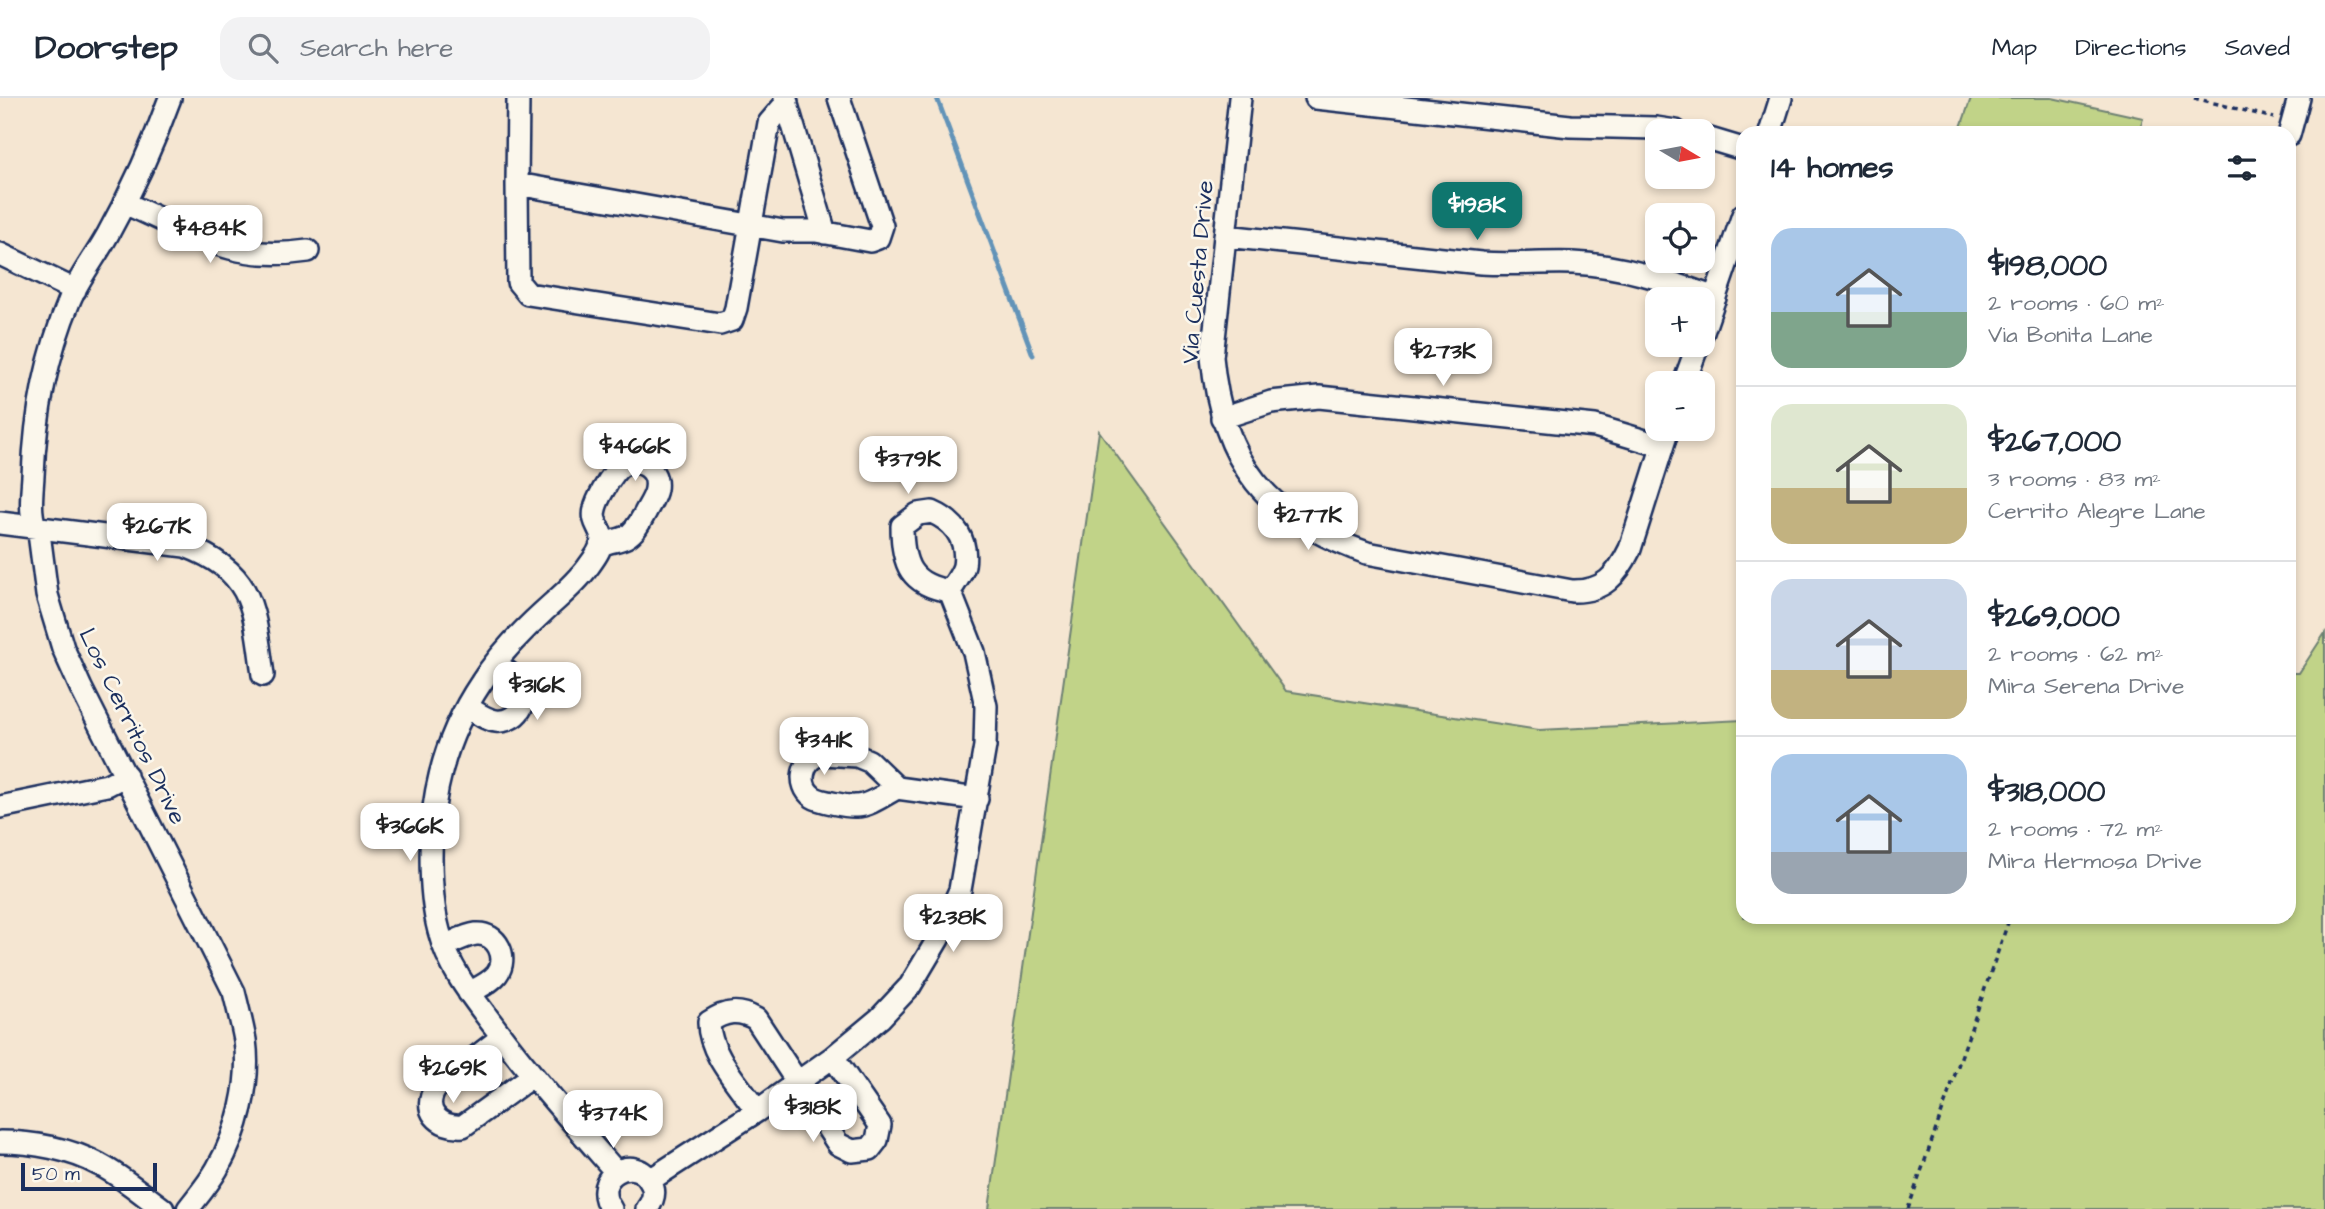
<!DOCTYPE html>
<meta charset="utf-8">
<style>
:root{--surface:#fff;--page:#f2f2f3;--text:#1f2937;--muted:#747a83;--line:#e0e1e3;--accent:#0f766e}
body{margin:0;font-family:"Architects Daughter",sans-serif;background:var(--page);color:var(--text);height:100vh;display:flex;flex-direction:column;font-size:26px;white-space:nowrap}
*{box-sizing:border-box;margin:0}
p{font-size:23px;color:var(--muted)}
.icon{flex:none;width:38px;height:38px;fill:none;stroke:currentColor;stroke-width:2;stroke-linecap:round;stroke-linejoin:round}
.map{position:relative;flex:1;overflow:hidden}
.panel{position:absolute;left:1736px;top:28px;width:560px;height:798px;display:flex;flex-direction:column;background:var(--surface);border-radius:21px;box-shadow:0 4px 10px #0003}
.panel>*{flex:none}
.needle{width:46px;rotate:100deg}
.tools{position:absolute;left:1645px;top:21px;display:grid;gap:14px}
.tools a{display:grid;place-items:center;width:70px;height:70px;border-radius:14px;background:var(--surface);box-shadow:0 4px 10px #0003;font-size:35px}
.scale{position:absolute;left:21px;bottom:18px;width:136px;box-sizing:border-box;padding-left:7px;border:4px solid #1b2f5e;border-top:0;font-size:19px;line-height:24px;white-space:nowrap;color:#1b2f5e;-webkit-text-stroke:5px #fbf7ec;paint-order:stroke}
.price{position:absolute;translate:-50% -60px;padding:0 16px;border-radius:14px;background:#fff;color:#222;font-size:23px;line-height:46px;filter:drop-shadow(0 2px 4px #0008)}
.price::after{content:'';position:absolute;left:50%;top:42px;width:21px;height:16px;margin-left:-10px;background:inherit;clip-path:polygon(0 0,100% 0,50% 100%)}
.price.selected{background:var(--accent);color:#fff}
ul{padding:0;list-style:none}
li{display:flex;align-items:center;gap:21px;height:175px;padding:0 35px}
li+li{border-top:2px solid var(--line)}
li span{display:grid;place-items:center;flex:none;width:196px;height:140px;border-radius:21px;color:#555}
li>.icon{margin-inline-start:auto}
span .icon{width:84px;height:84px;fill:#fffc;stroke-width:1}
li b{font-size:30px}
h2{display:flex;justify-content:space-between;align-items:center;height:84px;padding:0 35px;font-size:30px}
header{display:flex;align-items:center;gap:42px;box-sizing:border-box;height:98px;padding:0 35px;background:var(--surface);border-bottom:2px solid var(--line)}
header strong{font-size:33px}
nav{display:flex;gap:38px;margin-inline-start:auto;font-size:24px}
.search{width:490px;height:63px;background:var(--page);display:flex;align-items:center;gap:18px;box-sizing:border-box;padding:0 24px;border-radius:21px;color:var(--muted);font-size:26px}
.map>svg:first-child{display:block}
.green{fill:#c1d388;stroke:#6e8173;stroke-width:2}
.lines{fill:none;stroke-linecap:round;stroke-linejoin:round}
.stream{stroke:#6293b8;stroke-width:5}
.minor-casing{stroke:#1b2f5e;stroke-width:26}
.path{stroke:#1b2f5e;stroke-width:3.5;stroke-dasharray:5 5;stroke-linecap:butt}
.minor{stroke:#fbf7ec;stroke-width:21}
.labels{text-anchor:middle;stroke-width:5;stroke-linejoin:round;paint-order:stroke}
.street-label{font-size:24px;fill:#1b2f5e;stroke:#fbf7ec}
</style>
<header>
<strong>Doorstep</strong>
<div class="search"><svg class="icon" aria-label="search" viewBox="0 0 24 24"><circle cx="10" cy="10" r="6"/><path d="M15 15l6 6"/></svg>Search here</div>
<nav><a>Map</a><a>Directions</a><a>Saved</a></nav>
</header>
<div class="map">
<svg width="2325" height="1111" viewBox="0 0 2325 1111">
<rect width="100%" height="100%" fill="#f5e6d2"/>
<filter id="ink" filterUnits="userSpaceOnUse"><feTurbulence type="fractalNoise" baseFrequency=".0143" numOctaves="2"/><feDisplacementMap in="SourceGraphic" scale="14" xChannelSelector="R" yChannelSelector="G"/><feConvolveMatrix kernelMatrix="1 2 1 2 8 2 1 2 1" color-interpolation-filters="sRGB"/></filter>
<g filter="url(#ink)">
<path class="green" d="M1971 0H2052L2143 20 2139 35H1959Z
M1099 333 1286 593 1539 632 1743 622V819H2289V575H2299L2325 535V1111H989Z"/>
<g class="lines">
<path class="stream" d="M937 0 1033 257"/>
<defs>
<path id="minor" d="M170 0C153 47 132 93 108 136 96 158 80 178 70 201 47 256 35 319 33 378 32 396 28 421 39 435L47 497 63 550 81 590 234 894C238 910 242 926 245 942 251 985 238 1034 217 1071 209 1085 198 1098 188 1111
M518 0 517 86 783 133H816L870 143 878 140 882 128 839 0
M785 0 825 135
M1240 0 1212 259C1222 365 1266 420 1367 455L1572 493C1603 494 1617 478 1630 451L1668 331
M1316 0 1570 28 1656 30 1676 33
M1770 35 1781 0
M2289 37 2299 0
M1703 39 1743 51
M517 86 518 184 528 196 720 226 732 222 736 210 769 25 787 4
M124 105C194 134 228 165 308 153
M1225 138 1481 165C1512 167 1542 164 1573 165 1623 167 1668 183 1715 200
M0 156 75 192
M1703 234 1743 117
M1684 285 1698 247
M1222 320 1271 304 1319 299 1595 328 1662 348
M932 414C955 424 968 442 964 468 962 476 955 485 950 493 910 487 902 466 902 428L918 416Z
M0 425 185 448C255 474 254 512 263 577
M601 447C609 443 618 443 626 439 635 434 640 424 645 415 649 407 655 399 656 391 660 366 629 355 615 374 608 383 597 401 595 411 592 422 598 427 601 436 605 447 594 461 588 469 575 487 559 499 543 514 520 535 498 558 481 585 452 628 436 677 432 728 430 763 430 799 439 833 448 869 472 899 494 928 532 979 574 1026 616 1074
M467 609C476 614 486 622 496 623 516 625 532 603 520 586 515 578 503 571 495 565
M822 656 857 658 869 663 897 690C885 696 870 708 856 708 848 709 819 703 813 699 796 687 802 660 822 656Z
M897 690 977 701
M0 709 107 687 126 677
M444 848C454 844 466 837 476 836 497 834 509 860 497 876 491 884 478 890 469 895
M502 939 436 990C421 1012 439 1030 463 1028L532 978
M757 1013C740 988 708 955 709 924 725 913 739 911 756 921L838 1046 852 1053 870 1051 877 1042 880 1027 833 959
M0 1044C33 1044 71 1051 100 1067 123 1079 142 1096 163 1111
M650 1082 757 1013 833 959 880 920 910 888 938 841 960 792 985 648 986 608 974 554 950 493
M611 1111C588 1079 636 1053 651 1085 656 1094 653 1103 647 1111"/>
</defs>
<use href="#minor" class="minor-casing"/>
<path class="path" d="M2194 0 2274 20
M1908 1111 2010 819"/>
<use href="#minor" class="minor"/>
</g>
</g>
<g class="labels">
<g class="street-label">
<text transform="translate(1197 174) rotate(-85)" y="8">Via Cuesta Drive</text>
<text transform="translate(133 628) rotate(64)" y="8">Los Cerritos Drive</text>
</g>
</g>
</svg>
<div class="tools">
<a><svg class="needle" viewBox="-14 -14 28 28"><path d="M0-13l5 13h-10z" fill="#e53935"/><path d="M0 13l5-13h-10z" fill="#747a83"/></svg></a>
<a><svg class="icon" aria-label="locate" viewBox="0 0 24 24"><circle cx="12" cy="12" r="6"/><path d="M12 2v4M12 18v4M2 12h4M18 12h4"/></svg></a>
<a>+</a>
<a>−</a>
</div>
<div class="scale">50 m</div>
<b class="price selected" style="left:1477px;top:144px">$198K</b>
<b class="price" style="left:210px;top:167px">$484K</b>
<b class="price" style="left:1443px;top:290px">$273K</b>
<b class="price" style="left:635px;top:385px">$466K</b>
<b class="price" style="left:908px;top:398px">$379K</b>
<b class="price" style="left:1308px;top:454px">$277K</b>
<b class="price" style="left:157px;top:465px">$267K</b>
<b class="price" style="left:537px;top:624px">$316K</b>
<b class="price" style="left:824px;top:679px">$341K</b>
<b class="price" style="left:410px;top:765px">$366K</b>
<b class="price" style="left:953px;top:856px">$238K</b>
<b class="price" style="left:453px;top:1007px">$269K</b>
<b class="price" style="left:813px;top:1046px">$318K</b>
<b class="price" style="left:613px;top:1052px">$374K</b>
<section class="panel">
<h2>14 homes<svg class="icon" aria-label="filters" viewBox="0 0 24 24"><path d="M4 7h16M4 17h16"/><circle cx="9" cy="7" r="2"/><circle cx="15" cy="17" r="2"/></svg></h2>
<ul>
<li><span style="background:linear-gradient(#a9c7e8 60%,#7fa58c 0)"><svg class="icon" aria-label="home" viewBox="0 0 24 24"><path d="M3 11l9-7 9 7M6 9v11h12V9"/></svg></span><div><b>$198,000</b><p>2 rooms · 60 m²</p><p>Via Bonita Lane</p></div></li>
<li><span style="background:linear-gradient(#dfe7d0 60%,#c2b280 0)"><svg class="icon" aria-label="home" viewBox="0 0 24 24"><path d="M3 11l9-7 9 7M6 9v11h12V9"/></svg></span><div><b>$267,000</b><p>3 rooms · 83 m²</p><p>Cerrito Alegre Lane</p></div></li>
<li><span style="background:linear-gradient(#c9d6e8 65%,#c2b280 0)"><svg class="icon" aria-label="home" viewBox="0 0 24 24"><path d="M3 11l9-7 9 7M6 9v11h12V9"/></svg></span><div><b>$269,000</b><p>2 rooms · 62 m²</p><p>Mira Serena Drive</p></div></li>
<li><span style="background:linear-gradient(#a9c7e8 70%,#9aa5b1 0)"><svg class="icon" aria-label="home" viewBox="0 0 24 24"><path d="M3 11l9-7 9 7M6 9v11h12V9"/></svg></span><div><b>$318,000</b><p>2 rooms · 72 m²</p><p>Mira Hermosa Drive</p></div></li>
</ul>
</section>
</div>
